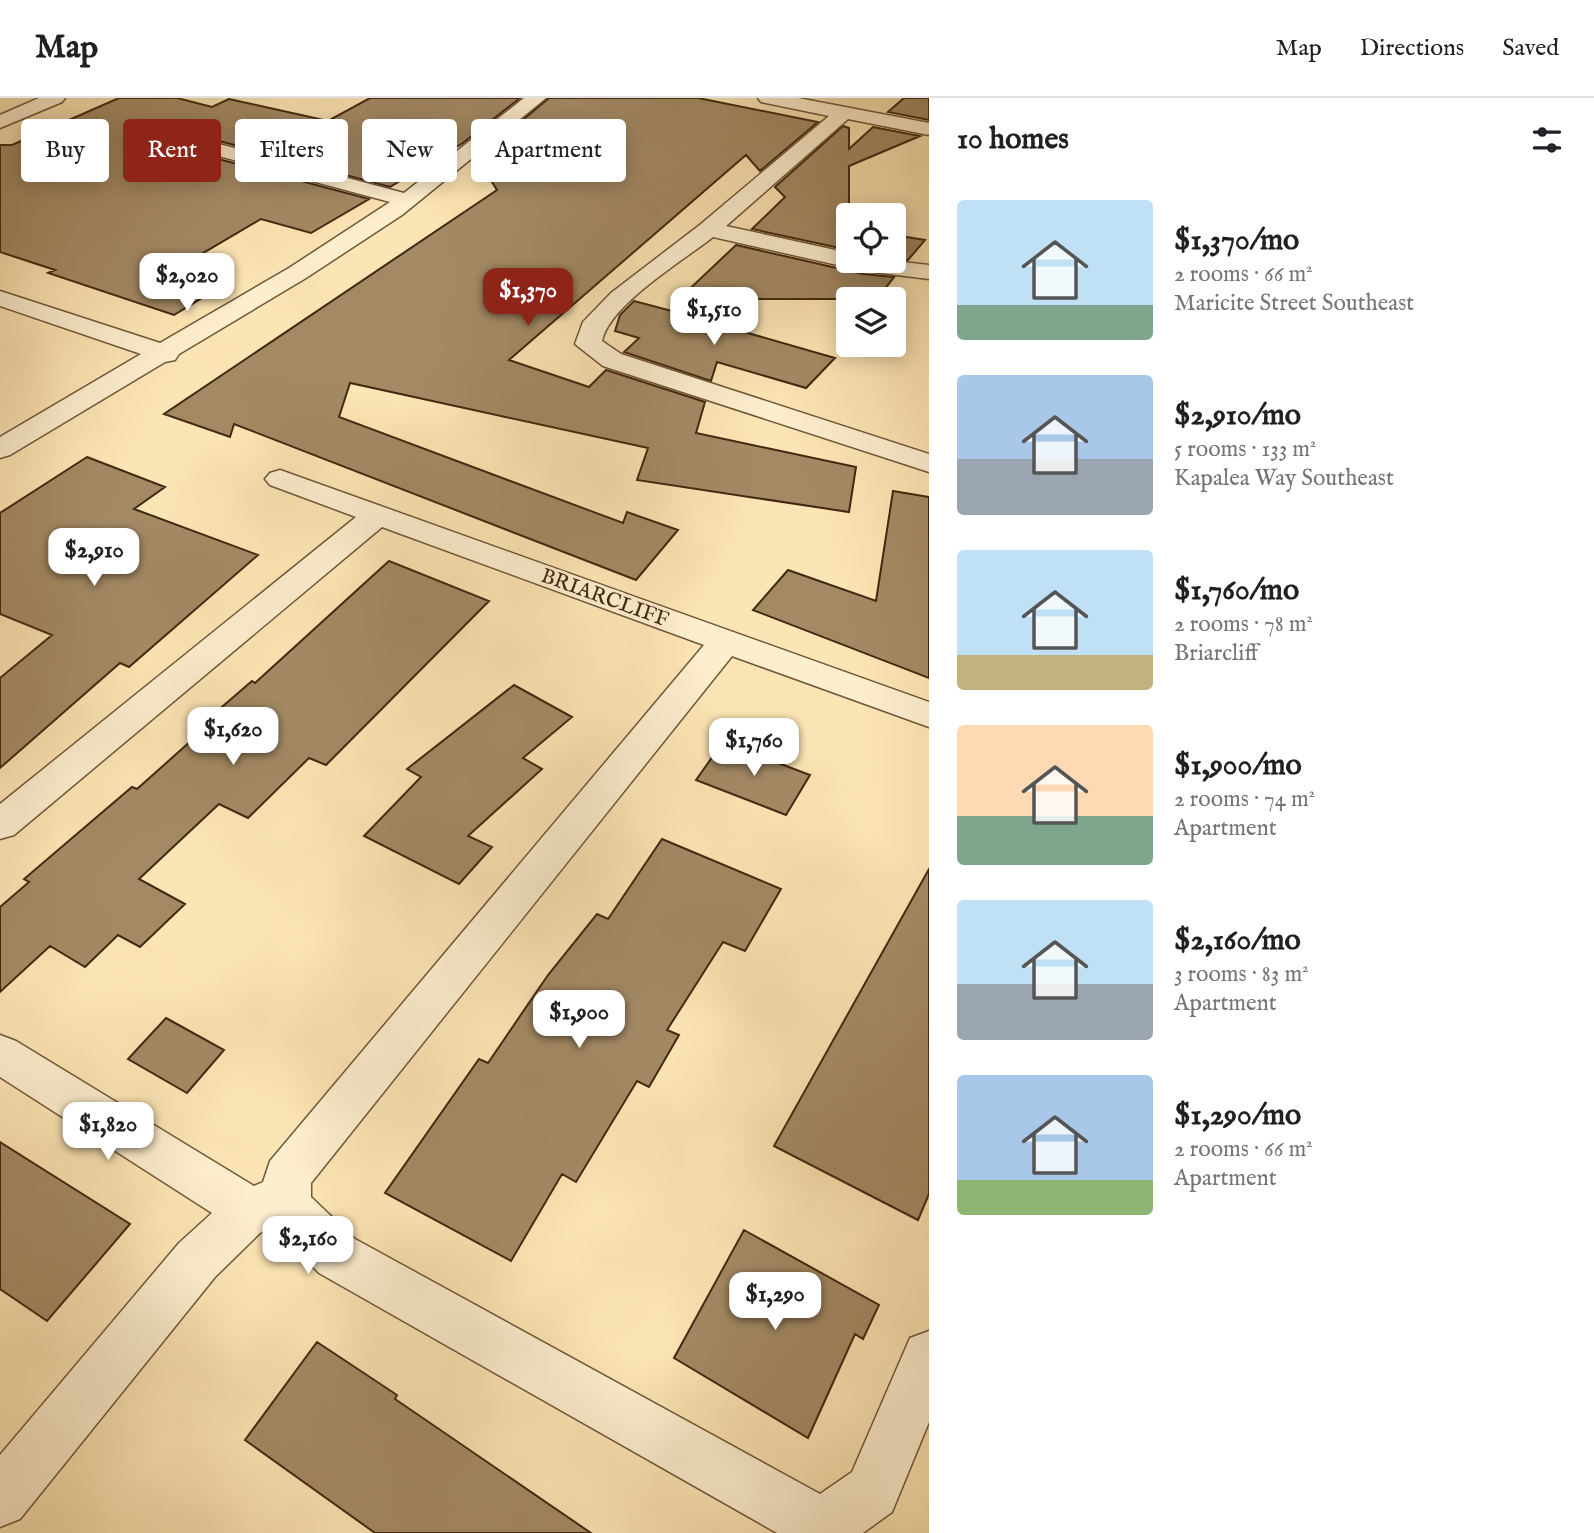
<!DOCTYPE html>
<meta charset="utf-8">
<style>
:root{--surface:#fff;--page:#f6f6f6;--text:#202124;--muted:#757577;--line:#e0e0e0;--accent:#8f2418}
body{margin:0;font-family:"IM FELL English",serif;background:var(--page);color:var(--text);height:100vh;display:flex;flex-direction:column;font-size:26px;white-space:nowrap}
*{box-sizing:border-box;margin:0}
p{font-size:23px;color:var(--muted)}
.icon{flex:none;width:38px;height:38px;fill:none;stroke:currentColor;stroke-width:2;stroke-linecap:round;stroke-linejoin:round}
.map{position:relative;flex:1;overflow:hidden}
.side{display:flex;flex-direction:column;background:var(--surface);width:665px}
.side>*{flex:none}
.banner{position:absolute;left:21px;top:21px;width:665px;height:63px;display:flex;gap:14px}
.fabs{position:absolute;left:836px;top:105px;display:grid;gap:14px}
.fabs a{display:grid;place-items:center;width:70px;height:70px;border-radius:7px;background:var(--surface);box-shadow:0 4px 18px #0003;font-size:35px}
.price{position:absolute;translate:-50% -60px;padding:0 16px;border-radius:14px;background:#fff;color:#222;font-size:23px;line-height:46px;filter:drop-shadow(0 2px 4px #0008)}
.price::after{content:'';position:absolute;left:50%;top:42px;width:21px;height:16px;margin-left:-10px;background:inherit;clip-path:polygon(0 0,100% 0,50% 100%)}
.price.selected{background:var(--accent);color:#fff}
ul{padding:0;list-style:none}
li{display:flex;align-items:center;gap:21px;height:175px;padding:0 28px}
li span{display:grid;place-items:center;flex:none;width:196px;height:140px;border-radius:7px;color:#555}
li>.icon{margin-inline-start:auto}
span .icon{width:84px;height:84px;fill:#fffc;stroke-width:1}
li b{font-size:30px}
h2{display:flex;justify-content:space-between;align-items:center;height:84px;padding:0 28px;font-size:30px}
.chip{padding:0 24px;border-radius:7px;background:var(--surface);box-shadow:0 4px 18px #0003;font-size:24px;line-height:63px}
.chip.selected{background:var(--accent);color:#fff}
header{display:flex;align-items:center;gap:42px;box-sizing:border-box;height:98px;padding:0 35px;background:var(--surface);border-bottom:2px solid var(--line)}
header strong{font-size:33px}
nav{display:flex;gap:38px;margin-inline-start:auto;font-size:24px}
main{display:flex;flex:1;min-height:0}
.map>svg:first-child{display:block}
.building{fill:#a38a65;stroke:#422810;stroke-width:2}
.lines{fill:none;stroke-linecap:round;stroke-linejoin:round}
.street-casing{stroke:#705739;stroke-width:3}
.street{fill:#fdeece;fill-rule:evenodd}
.labels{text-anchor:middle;stroke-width:5;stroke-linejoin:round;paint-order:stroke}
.street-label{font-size:21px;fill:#422810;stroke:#fdeece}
</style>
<header>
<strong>Map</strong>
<nav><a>Map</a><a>Directions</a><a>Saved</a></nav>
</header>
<main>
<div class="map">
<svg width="929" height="1435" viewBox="0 0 929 1435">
<rect width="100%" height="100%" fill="#fce5b4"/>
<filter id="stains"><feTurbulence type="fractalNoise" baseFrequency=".00286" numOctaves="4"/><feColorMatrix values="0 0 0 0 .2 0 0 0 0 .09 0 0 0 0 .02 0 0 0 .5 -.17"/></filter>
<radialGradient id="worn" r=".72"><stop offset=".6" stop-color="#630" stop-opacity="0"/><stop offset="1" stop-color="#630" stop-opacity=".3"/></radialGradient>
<path class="building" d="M119 0H177L212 9 229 1 328 23 370 0H520L463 45 390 89 171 30 162 32 157 39 162 46 369 101 311 135 261 121 176 171 225 186 174 217 48 175 55 172 0 154V47H12Z
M549 0H698L818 24 760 73 746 57 509 262 589 289 606 272 705 304 696 335 856 369 849 414 637 382 648 350 350 285 339 319 623 425 627 414 678 432 636 482 234 326 230 339 164 316 497 92 477 60Z
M904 0H929V22L888 14Z
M843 28 849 30V51L873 29 920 38 849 68V152L752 131 785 99 775 89Z
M894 137 925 142 908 162 894 160Z
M736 147 863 176 894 179 877 201H679Z
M634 203 668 212 835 260 806 290 717 264 711 283 624 254 639 240 615 233 620 217Z
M87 359 165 389 134 411 258 457 129 569 120 565 0 670V580L52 537 0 516V415Z
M893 393 929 399V580L753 512 788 472 876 503Z
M389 463 489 503 326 667 309 660 248 720 219 706 139 781 185 806 140 849 118 837 85 869 50 848 0 894V809L29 784 24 781 132 689 137 691 220 617 215 615 252 583 255 585Z
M514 587 572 619 523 660 542 671 468 738 492 749 459 786 364 738 421 679 407 671Z
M723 644 810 677 786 717 696 682Z
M662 741 781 791 745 853 723 844 667 932 679 937 649 989 637 983 576 1084 562 1076 511 1163 385 1095 479 961 488 965 548 877 597 816 608 821Z
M929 771V1096L918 1122 774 1048Z
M166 920 224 952 187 995 128 961Z
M0 1044 130 1126 47 1223 0 1191Z
M744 1132 879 1207 863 1241 855 1236 808 1340 674 1260Z
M317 1244 397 1297 395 1301 591 1435H375L245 1342Z"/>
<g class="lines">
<defs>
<path id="street" d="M39 0H65L62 4 0 30V17Z
M524 0H546L402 117 306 180 179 256 175 262 165 264 10 357 0 360V339L141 256 0 208V193L160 245 289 170 390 104 163 43 160 39 163 35 170 33 404 95Z
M758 0H798L929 25V37L848 21 726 128 849 155V163H894L929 167V181L864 173 713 139C684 162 609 207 602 243L621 256 929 356V374L603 268 575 246 583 224 611 195 701 126 829 18 761 4Z
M280 372 929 604V629L732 558 311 1085V1099L355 1141 820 1396 852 1374 910 1240 929 1233V1324L892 1414 863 1435H777L319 1175 273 1128 260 1135 215 1179 20 1421 0 1429V1357L179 1145 212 1115 0 979V937L16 943 254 1088 263 1084 270 1063 704 547 382 429 14 737 0 741V706L356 419 270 387 265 381 270 375Z"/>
</defs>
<use href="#street" class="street-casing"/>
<use href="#street" class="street"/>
</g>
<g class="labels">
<g class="street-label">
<text transform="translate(605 499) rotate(20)" y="7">BRIARCLIFF</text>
</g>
</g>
<rect width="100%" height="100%" filter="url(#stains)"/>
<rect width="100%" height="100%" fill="url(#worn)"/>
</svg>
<div class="fabs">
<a><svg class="icon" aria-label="locate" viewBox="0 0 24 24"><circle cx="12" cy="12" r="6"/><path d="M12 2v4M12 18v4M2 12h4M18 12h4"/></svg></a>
<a><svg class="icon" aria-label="layers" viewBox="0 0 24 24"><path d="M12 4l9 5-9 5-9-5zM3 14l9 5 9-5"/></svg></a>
</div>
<b class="price" style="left:187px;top:215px">$2,020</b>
<b class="price selected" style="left:528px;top:230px">$1,370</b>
<b class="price" style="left:714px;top:249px">$1,510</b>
<b class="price" style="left:94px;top:490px">$2,910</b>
<b class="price" style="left:233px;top:669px">$1,620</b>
<b class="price" style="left:754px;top:680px">$1,760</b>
<b class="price" style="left:579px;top:952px">$1,900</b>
<b class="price" style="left:108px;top:1064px">$1,820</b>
<b class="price" style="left:308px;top:1178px">$2,160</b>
<b class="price" style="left:775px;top:1234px">$1,290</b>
<div class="banner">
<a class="chip">Buy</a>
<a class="chip selected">Rent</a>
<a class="chip">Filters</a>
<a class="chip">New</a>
<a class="chip">Apartment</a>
</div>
</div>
<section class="side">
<h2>10 homes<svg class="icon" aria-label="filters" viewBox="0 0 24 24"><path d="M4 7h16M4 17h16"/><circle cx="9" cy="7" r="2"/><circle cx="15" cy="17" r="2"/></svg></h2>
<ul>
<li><span style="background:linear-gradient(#bfe0f5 75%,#7fa58c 0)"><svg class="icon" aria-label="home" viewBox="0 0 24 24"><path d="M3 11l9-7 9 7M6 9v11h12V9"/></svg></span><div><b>$1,370/mo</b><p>2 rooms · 66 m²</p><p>Maricite Street Southeast</p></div></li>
<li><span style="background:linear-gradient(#a9c7e8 60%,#9aa5b1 0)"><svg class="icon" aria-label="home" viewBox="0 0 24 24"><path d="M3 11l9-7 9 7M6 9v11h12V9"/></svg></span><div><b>$2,910/mo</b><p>5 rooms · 133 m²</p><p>Kapalea Way Southeast</p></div></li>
<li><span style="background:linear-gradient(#bfe0f5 75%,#c2b280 0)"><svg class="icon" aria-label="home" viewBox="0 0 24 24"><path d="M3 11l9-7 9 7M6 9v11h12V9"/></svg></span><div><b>$1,760/mo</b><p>2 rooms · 78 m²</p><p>Briarcliff</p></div></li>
<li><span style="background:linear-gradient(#ffd9b3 65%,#7fa58c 0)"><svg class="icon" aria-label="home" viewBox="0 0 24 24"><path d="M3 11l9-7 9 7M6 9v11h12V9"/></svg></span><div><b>$1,900/mo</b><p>2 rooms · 74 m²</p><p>Apartment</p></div></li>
<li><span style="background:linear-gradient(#bfe0f5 60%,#9aa5b1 0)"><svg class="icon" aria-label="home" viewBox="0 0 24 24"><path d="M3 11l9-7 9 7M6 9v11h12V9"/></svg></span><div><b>$2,160/mo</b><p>3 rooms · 83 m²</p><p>Apartment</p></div></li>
<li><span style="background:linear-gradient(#a9c7e8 75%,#8fb573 0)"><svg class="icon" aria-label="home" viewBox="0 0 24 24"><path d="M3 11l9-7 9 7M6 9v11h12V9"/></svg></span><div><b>$1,290/mo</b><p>2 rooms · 66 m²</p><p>Apartment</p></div></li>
</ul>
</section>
</main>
